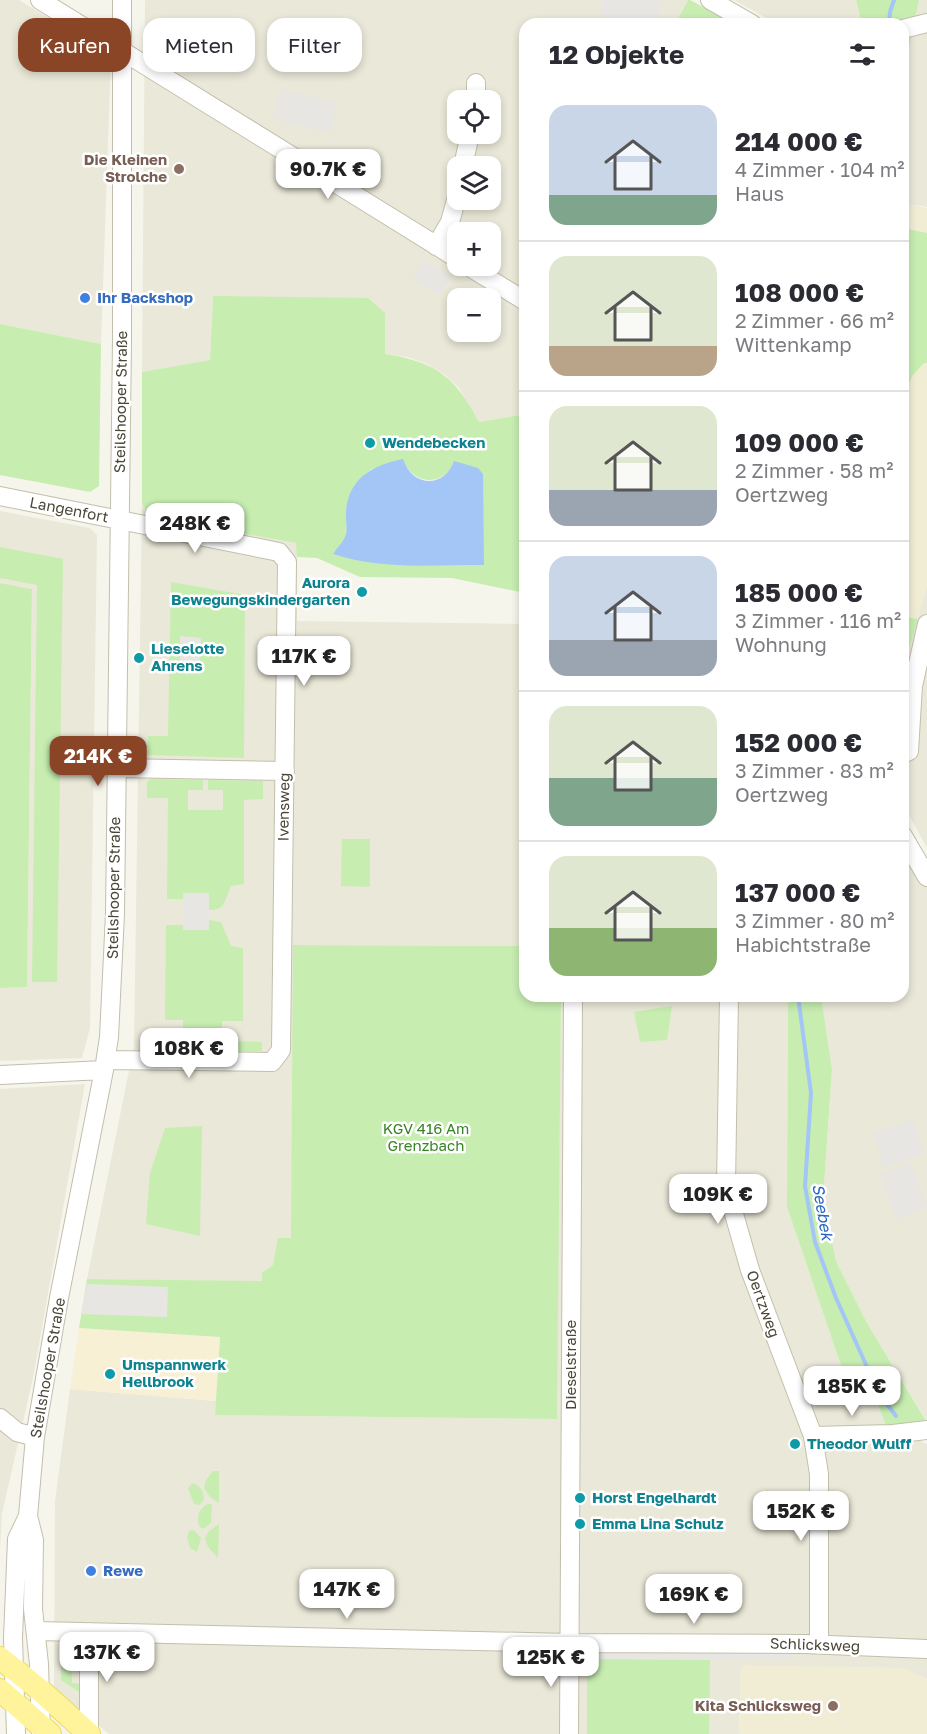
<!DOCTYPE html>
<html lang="de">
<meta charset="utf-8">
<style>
:root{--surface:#fff;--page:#f2f2f3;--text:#2b2b33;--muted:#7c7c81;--line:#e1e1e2;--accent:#8a4527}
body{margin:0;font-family:"Golos Text",sans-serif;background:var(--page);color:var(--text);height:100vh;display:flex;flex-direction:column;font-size:22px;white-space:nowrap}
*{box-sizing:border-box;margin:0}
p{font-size:20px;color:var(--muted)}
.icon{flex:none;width:33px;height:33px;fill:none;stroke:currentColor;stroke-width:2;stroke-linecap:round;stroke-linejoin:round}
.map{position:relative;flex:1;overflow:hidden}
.side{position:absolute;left:519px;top:18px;width:390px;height:984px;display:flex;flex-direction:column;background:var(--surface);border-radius:18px;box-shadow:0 3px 9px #0003}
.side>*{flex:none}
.guide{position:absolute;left:18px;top:18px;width:411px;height:54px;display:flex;gap:12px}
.controls{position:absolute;left:447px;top:90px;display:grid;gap:12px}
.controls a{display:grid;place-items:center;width:54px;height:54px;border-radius:12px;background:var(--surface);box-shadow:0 3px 9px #0003;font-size:30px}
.price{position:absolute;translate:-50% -51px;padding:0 14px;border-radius:12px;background:#fff;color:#222;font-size:20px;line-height:39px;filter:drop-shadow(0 2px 3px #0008)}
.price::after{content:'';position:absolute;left:50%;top:36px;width:18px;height:14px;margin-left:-9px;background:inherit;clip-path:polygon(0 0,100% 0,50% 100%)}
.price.on{background:var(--accent);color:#fff}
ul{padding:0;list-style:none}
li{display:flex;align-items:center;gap:18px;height:150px;padding:0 30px}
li+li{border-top:2px solid var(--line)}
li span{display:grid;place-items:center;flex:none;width:168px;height:120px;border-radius:18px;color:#555}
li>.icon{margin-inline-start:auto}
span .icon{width:72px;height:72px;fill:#fffc;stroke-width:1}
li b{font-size:26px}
h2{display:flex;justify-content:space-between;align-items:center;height:72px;padding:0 30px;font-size:26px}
.chip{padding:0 21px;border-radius:18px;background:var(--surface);box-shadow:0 3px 9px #0003;font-size:21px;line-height:54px}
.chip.on{background:var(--accent);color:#fff}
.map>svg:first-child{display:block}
.residential{fill:#eae8d8;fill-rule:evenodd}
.commercial{fill:#f8f0d5}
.education{fill:#f0edd4}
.green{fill:#c7edb1;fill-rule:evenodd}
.parking{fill:#e8e6e2}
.water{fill:#a4c6f6}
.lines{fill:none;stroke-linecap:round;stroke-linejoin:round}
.stream{stroke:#a4c6f6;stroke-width:4}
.minor-casing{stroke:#c3bfac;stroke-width:20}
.major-casing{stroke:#ecdb62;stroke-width:24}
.minor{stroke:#fff;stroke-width:18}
.major{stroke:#fff49b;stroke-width:22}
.education-dot{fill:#8d6e63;stroke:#fff;stroke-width:2}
.shop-dot{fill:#3f7fe0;stroke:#fff;stroke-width:2}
.culture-dot{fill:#0f9aa8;stroke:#fff;stroke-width:2}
.labels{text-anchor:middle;stroke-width:5;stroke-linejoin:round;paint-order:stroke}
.education-label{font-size:15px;font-weight:bold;fill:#785e54;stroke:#fff;text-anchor:end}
.shop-label{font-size:15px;font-weight:bold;fill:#366cbe;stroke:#fff;text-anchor:start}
.street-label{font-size:15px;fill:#4b4738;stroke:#fff}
.culture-label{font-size:15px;font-weight:bold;fill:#0d838f;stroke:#fff;text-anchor:start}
.park-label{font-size:15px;fill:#388325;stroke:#fff}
.water-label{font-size:16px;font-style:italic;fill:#2865c0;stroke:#fff}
</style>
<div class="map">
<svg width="927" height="1734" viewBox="0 0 927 1734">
<rect width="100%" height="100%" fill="#f6f5eb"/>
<path class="residential" d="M0 0H19L111 56 101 344 0 324Z
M145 0H688L675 24H525V408L520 415 479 422 459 388 445 375 427 364 407 357 385 354V313L213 296 210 360 142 372ZM458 100H490V134H458ZM458 166H490V200H458ZM458 232H490V266H458ZM458 298H490V332H458Z
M734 0H856L862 24 775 23Z
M919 0H927V207L903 203V77Z
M142 503 150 517 297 543V621L525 624V946L294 945 291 1282 87 1279 134 1046Z
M0 511 90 528 97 535 90 1028 82 1058 0 1061V988L27 987 32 589 0 583Z
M927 586V848L903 804V659H906Z
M927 856V1422L867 1323 836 1261 823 1200 832 1069 821 996H903V859Z
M561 996H788L787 1207 850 1392 875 1397 886 1426 927 1444V1679L902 1668 741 1666 739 1734H109L54 1688 55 1501 70 1389 216 1401 215 1415 556 1419Z
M85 1084 34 1373 2 1514 0 1551V1089Z"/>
<path class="commercial" d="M79 1328 220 1337 216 1401 70 1389Z"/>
<path class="education" d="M903 203 927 208V586L906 659H903Z
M741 1665 902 1668 927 1679V1734H739Z"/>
<path class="green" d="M688 0H690L734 24H675Z
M856 0H919L903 77V24H862Z
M903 228 927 233V363H924L912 376 909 384 904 386Z
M213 296 368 298 385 313V354C437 362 455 377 479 422L520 415 525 408V593L452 578 360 577 317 558 297 557 296 543 150 517 142 503V372L210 360ZM406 466C418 484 439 485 452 467L483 565C432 565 383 567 333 554L345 538 347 528 346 510 352 490 359 480 372 469Z
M0 324 101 344 99 486 90 492 0 475Z
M0 547 63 559 57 982H32L37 585 0 578Z
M171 582 245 595 244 758 147 755 148 736H168Z
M0 583 32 589 27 987 0 988Z
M903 617 918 619 906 659H903Z
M150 779 203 780V790H188V810H223V790H208V780L263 781V799L244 800V884L231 886C224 900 227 910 209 910V893H183V899H167L168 798H147V782Z
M342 839H370V887L341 886Z
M209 920 221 922 231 946 243 948V1021H222V1041L262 1042V1051L145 1050V1041H183V1020H165L166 925H183V930H209Z
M293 945 525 946V996H561L557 1419 215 1415 220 1337 79 1328 87 1279 262 1281V1273L273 1265 278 1238H291Z
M788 996H821L832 1069 823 1200 836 1261 867 1323 926 1421 886 1426 875 1397 850 1392 787 1207Z
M672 1006 667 1040 640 1042 634 1012Z
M202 1126 200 1236 146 1224 150 1173 165 1128Z
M213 1471H219V1503L210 1497 204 1488 206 1480Z
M192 1483C200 1485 204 1492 204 1499L200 1505 194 1504 188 1488Z
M208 1504H212L211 1523 203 1529 199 1526C196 1516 199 1509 208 1504Z
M219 1524 218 1558 208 1547 205 1538 209 1531Z
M194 1530 201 1538 197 1552 190 1548 187 1537 189 1531Z
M61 1647 81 1648V1651L71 1652 72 1683 83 1684 81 1693 61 1680Z
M596 1659 710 1660 709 1734H587V1663Z"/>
<path class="parking" d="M603 0H663L658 24H597Z
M280 89 337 103 330 133 273 119Z
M423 260 451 276 440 295 412 279Z
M180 636 201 638 199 666 180 665Z
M183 893H209V930H183Z
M913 1120 924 1154 884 1167 873 1133Z
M911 1163 927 1208 896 1219 880 1174Z
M87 1284 168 1287 167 1317 81 1314Z
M593 1649 785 1651 791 1660 596 1659Z"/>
<path class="water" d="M403 459C412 487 444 489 454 461L478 468 483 474 484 565C434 565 381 570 333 554 336 549 341 544 344 539 349 530 345 520 346 511 349 477 374 465 403 459Z"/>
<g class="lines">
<path class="stream" d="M889 24 890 12 894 0
M798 996 811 1093 805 1186 815 1242 836 1298 867 1367 884 1400 896 1416"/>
<defs>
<path id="minor" d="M40 0 458 259
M710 0 752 24
M903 29 927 23
M476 100V83
M463 166 470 134
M436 246 450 222 458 193
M468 266 525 301
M0 496 279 552 287 562 281 1050 272 1062 106 1060
M903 754 909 751 913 686 927 624
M117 768 285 771
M903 836 927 877
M729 996 726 1186 750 1270 813 1436 819 1474V1645
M0 1075 104 1070
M0 1418 17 1432 35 1437
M813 1436 893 1434 927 1430
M36 1631 569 1643 805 1644 927 1649
M89 1632V1734
M16 1734 13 1638 17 1539 28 1516
M41 1734 39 1664 33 1609 34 1540 28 1516 35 1437 59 1298 104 1070 109 1037 115 914 122 340V0
M569 1734 573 996"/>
<path id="major" d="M0 1658 40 1690 89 1734
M0 1690 50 1734"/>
</defs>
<use href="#minor" class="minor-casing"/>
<use href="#major" class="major-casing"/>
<use href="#minor" class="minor"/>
<use href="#major" class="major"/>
</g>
<g class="education-dot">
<circle cx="179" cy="169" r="6"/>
<circle cx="833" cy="1706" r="6"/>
</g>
<g class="shop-dot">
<circle cx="85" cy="298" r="6"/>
<circle cx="91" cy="1571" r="6"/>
</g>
<g class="culture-dot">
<circle cx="370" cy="443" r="6"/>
<circle cx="362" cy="592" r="6"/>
<circle cx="139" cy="658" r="6"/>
<circle cx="110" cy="1374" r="6"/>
<circle cx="795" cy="1444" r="6"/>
<circle cx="580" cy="1498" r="6"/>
<circle cx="580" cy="1524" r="6"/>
</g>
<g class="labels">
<g class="education-label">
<text x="167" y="165">Die Kleinen<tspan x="167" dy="17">Strolche</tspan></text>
<text x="821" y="1711">Kita Schlicksweg</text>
</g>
<g class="shop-label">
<text x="97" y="303">Ihr Backshop</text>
<text x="103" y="1576">Rewe</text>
</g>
<g class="street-label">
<text transform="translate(121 402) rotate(-89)" y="5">Steilshooper Straße</text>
<text transform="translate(69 510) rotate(11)" y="5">Langenfort</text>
<text transform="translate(284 807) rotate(-89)" y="5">Ivensweg</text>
<text transform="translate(114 888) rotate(-89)" y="5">Steilshooper Straße</text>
<text transform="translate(763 1304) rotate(70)" y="5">Oertzweg</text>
<text transform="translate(571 1365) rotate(-90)" y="5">Dieselstraße</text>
<text transform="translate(48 1368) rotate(-80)" y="5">Steilshooper Straße</text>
<text transform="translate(815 1645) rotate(2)" y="5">Schlicksweg</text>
</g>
<g class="culture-label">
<text x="382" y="448">Wendebecken</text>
<text x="350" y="588" text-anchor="end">Aurora<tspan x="350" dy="17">Bewegungskindergarten</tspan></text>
<text x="151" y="654">Lieselotte<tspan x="151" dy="17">Ahrens</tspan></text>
<text x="122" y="1370">Umspannwerk<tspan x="122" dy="17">Hellbrook</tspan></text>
<text x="807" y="1449">Theodor Wulff</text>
<text x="592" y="1503">Horst Engelhardt</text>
<text x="592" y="1529">Emma Lina Schulz</text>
</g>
<g class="park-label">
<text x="426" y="1134">KGV 416 Am<tspan x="426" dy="17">Grenzbach</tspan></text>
</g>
<g class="water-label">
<text transform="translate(823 1212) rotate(80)" y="6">Seebek</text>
</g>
</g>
</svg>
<div class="controls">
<a><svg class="icon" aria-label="locate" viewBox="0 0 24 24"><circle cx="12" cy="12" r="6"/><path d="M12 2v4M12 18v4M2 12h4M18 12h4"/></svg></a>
<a><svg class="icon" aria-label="layers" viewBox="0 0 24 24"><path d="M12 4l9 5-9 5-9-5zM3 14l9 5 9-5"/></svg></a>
<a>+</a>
<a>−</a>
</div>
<b class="price" style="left:328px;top:200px">90.7K €</b>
<b class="price" style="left:195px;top:554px">248K €</b>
<b class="price" style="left:304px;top:687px">117K €</b>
<b class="price on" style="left:98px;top:787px">214K €</b>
<b class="price" style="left:189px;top:1079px">108K €</b>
<b class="price" style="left:718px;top:1225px">109K €</b>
<b class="price" style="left:852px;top:1417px">185K €</b>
<b class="price" style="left:801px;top:1542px">152K €</b>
<b class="price" style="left:347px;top:1620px">147K €</b>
<b class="price" style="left:694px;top:1625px">169K €</b>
<b class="price" style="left:107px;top:1683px">137K €</b>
<b class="price" style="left:551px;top:1688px">125K €</b>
<div class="guide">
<a class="chip on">Kaufen</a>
<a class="chip">Mieten</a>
<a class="chip">Filter</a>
</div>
<section class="side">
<h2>12 Objekte<svg class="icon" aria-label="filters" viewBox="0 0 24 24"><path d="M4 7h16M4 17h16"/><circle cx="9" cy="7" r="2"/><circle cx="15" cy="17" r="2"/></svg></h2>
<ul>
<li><span style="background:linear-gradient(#c9d6e8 75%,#7fa58c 0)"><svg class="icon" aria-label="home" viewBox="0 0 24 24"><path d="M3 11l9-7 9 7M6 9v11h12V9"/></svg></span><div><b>214 000 €</b><p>4 Zimmer · 104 m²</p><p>Haus</p></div></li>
<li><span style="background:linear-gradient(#dfe7d0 75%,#b9a48a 0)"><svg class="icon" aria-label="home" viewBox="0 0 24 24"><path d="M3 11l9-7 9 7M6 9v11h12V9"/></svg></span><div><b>108 000 €</b><p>2 Zimmer · 66 m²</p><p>Wittenkamp</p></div></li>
<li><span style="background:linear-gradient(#dfe7d0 70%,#9aa5b1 0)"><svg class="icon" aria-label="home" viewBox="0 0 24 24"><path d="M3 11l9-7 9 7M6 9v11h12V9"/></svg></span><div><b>109 000 €</b><p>2 Zimmer · 58 m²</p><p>Oertzweg</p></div></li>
<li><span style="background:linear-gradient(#c9d6e8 70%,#9aa5b1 0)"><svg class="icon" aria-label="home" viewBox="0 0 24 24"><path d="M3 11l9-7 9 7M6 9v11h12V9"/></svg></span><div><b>185 000 €</b><p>3 Zimmer · 116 m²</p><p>Wohnung</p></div></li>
<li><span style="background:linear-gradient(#dfe7d0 60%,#7fa58c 0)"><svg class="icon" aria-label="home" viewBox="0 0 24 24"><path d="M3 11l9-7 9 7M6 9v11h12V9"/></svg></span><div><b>152 000 €</b><p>3 Zimmer · 83 m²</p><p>Oertzweg</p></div></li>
<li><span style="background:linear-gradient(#dfe7d0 60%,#8fb573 0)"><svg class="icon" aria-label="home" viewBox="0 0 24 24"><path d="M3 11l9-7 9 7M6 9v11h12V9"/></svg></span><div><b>137 000 €</b><p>3 Zimmer · 80 m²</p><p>Habichtstraße</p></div></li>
</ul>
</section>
</div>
